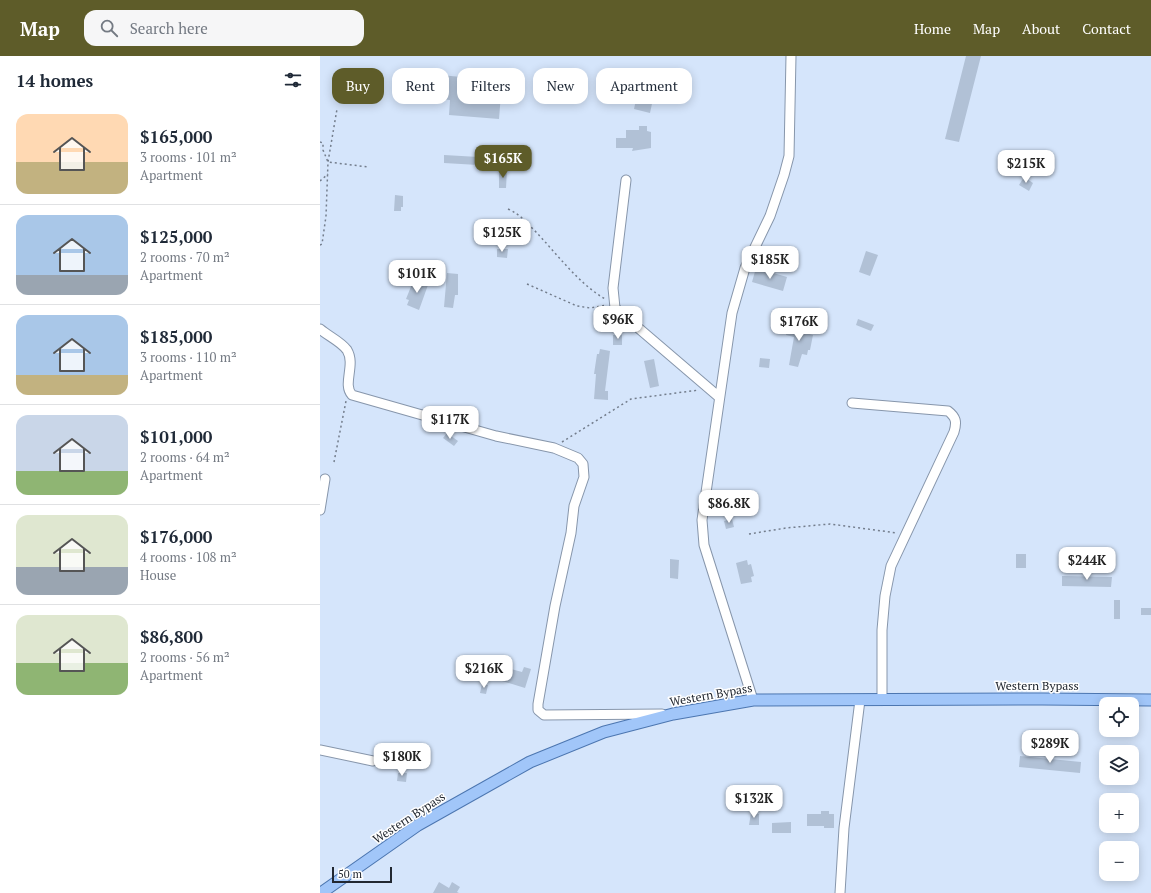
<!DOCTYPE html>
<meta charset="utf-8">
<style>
:root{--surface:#fff;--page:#f6f6f7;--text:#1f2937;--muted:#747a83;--line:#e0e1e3;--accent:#5e5c29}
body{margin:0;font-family:"PT Serif",serif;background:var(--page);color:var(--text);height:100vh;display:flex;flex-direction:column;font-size:15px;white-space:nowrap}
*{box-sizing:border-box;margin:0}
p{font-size:13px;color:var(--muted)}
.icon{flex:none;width:22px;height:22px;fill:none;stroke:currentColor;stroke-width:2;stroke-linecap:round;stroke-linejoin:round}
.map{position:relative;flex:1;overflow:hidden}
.side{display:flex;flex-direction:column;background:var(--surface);width:320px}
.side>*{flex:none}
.guide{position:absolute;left:12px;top:12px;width:380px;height:36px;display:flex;gap:8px}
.tools{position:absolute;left:779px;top:641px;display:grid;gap:8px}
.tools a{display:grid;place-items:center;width:40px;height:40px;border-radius:8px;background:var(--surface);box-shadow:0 2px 10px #0003;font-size:20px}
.scale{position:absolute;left:12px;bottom:10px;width:60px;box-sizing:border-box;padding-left:4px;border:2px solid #222831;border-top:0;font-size:11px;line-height:14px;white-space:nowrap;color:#222831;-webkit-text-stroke:3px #fff;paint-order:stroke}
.price{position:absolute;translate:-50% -34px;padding:0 9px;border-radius:8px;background:#fff;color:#222;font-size:13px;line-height:26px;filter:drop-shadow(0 1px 2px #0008)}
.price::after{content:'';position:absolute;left:50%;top:24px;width:12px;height:9px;margin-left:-6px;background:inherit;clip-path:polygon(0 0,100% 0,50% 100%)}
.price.selected{background:var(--accent);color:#fff}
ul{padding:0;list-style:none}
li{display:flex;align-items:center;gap:12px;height:100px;padding:0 16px}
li+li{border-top:1px solid var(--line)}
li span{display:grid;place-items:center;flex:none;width:112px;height:80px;border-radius:12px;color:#555}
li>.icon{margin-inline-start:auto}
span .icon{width:48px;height:48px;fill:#fffc;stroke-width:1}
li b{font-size:17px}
h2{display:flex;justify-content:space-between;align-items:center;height:48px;padding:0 16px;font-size:17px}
.pill{padding:0 14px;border-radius:12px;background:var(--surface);box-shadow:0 2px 10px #0003;font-size:14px;line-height:36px}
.pill.selected{background:var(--accent);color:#fff}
header{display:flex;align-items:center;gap:24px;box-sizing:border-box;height:56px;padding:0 20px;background:var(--accent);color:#fff}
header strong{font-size:19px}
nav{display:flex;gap:22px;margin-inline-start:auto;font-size:14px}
.search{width:280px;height:36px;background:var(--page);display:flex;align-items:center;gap:10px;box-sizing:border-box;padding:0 14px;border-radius:12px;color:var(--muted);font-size:15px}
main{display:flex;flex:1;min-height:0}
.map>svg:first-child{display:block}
.building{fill:#b1c1d6}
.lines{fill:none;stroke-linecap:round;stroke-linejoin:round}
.minor-casing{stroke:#8796ab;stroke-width:11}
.major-casing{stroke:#4c76b0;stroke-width:13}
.path{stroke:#737d8c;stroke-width:1.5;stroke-dasharray:2 3;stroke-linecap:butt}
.minor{stroke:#fff;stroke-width:9}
.major{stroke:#a1c6f9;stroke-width:11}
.labels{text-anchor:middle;stroke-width:3;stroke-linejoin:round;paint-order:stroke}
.street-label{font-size:12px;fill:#222831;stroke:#fff}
</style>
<header>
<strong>Map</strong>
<div class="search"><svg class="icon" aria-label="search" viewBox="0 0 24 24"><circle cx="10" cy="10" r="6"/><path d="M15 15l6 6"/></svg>Search here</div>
<nav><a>Home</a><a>Map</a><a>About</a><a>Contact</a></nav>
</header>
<main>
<section class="side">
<h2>14 homes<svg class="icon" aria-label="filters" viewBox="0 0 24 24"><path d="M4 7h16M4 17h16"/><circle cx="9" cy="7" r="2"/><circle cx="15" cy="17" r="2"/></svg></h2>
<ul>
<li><span style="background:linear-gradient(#ffd9b3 60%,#c2b280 0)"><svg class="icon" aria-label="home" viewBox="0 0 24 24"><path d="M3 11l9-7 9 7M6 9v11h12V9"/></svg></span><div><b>$165,000</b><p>3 rooms · 101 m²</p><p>Apartment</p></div></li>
<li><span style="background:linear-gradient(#a9c7e8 75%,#9aa5b1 0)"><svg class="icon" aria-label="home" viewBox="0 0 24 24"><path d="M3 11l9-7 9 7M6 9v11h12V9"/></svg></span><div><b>$125,000</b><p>2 rooms · 70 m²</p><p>Apartment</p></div></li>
<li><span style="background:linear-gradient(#a9c7e8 75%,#c2b280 0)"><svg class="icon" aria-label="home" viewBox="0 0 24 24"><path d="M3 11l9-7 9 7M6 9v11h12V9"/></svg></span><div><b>$185,000</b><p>3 rooms · 110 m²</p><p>Apartment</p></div></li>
<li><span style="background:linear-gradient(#c9d6e8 70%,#8fb573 0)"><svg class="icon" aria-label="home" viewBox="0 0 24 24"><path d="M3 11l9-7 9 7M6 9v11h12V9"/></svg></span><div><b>$101,000</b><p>2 rooms · 64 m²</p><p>Apartment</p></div></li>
<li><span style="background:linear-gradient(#dfe7d0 65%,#9aa5b1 0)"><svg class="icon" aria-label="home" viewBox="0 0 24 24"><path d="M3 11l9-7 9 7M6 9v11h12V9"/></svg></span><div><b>$176,000</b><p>4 rooms · 108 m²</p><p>House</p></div></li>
<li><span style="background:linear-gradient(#dfe7d0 60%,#8fb573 0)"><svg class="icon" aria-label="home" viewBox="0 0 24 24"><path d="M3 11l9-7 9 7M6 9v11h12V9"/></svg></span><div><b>$86,800</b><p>2 rooms · 56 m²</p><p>Apartment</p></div></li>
</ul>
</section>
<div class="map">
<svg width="831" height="837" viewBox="0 0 831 837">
<rect width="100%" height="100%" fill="#d5e5fb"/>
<path class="building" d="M646 0H661L639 86 625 83Z
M90 16 182 25 179 63 129 59 130 44 88 40Z
M317 39 333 43 330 57 314 53Z
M319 70H327V75L331 76V92L312 95 313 92H296V82H306V74H319Z
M124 99 176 102 175 110 124 107Z
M179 114H187L186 132H179Z
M704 121 713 127 709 135 699 129Z
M75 139 83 140V151H81V155H74Z
M177 193H188L187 202 177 201Z
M546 195 558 199 550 220 539 216Z
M436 212 467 221 463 235 432 226Z
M127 217 138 218V239H135L133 252 124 251Z
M94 223 108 229 99 254 87 249 89 244 86 243Z
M476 262 485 264 482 276 493 279 490 294H488L487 299 482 298 478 311 469 309 474 281 466 279 468 270 474 271Z
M538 263 554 269 551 275 536 269Z
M293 279H302V289H293Z
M280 293 290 295 285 335H288V344L274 343 276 318H274L277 298H279Z
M440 302 450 303 449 312 439 311Z
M334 303 339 330 330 332 324 305Z
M127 377 138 385 134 390 123 382Z
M412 463 414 471 406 473 404 465Z
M696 498H706V512H696Z
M350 503 359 504 358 523 350 522Z
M427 504 428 509 431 508 434 520 431 521 432 526 421 528 416 507Z
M742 520 792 521 791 531 742 530Z
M794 544H800V563H794Z
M821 552H831V559H821Z
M204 611 211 613 205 632 182 625 184 616 190 618 191 613 202 616Z
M162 628 168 629 166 638 160 637Z
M700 700 761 706 760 717 699 711Z
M78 717H87L86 726 77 725Z
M501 755H509V758H514V772H504V770H487V758H501Z
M431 757 439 758V769H429Z
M471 766V777H452V767Z
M119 826 129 832 132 826 140 831 137 836 139 837H113Z"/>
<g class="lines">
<defs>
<path id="minor" d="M306 124 293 232 295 252 399 341
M0 273C8 280 20 285 27 294 36 309 22 328 32 339L176 380 234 392 258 402 263 408 264 421 254 450 251 477 235 550 218 648V654L224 659 342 658
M532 347 628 355C636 361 637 366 634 376L571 510 565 540 562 574V644
M0 454 5 423
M433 644 384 489 382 464 412 257 425 212 450 160 464 119 469 100 471 0
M0 694 53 705
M520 837 524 772 540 644"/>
<path id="major" d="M1 837 98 769 210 706 284 676 353 658 433 644 722 643 831 644"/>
</defs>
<use href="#minor" class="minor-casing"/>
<use href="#major" class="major-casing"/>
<path class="path" d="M0 86 3 87V94L8 106 48 111
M0 125 8 118
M188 153C201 159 206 166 216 176 238 199 258 227 285 243
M0 189 2 188 6 160 8 106 17 53
M207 228 257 250 270 252 287 249
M242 386 311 343 379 334
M14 406 26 345
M429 478 466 472 510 468 577 477"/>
<use href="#minor" class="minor"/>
<use href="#major" class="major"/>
</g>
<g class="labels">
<g class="street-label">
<text x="717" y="634">Western Bypass</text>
<text transform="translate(391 639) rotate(-10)" y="4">Western Bypass</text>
<text transform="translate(89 762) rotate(-33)" y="4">Western Bypass</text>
</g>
</g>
</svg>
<div class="tools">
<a><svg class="icon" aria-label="locate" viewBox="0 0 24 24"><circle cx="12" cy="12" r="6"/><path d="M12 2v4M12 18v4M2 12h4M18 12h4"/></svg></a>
<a><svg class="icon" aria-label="layers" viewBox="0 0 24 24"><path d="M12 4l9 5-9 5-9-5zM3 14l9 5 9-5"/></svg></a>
<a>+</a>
<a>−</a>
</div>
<div class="scale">50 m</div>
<b class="price selected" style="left:183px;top:123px">$165K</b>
<b class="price" style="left:706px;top:128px">$215K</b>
<b class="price" style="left:182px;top:197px">$125K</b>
<b class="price" style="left:450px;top:224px">$185K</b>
<b class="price" style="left:97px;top:238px">$101K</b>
<b class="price" style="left:298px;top:284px">$96K</b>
<b class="price" style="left:479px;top:286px">$176K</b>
<b class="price" style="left:130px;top:384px">$117K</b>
<b class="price" style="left:409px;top:468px">$86.8K</b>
<b class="price" style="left:767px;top:525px">$244K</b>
<b class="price" style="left:164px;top:633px">$216K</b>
<b class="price" style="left:730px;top:708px">$289K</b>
<b class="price" style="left:82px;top:721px">$180K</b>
<b class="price" style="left:434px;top:763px">$132K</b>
<div class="guide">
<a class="pill selected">Buy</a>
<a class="pill">Rent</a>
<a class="pill">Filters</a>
<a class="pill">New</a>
<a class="pill">Apartment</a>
</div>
</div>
</main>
